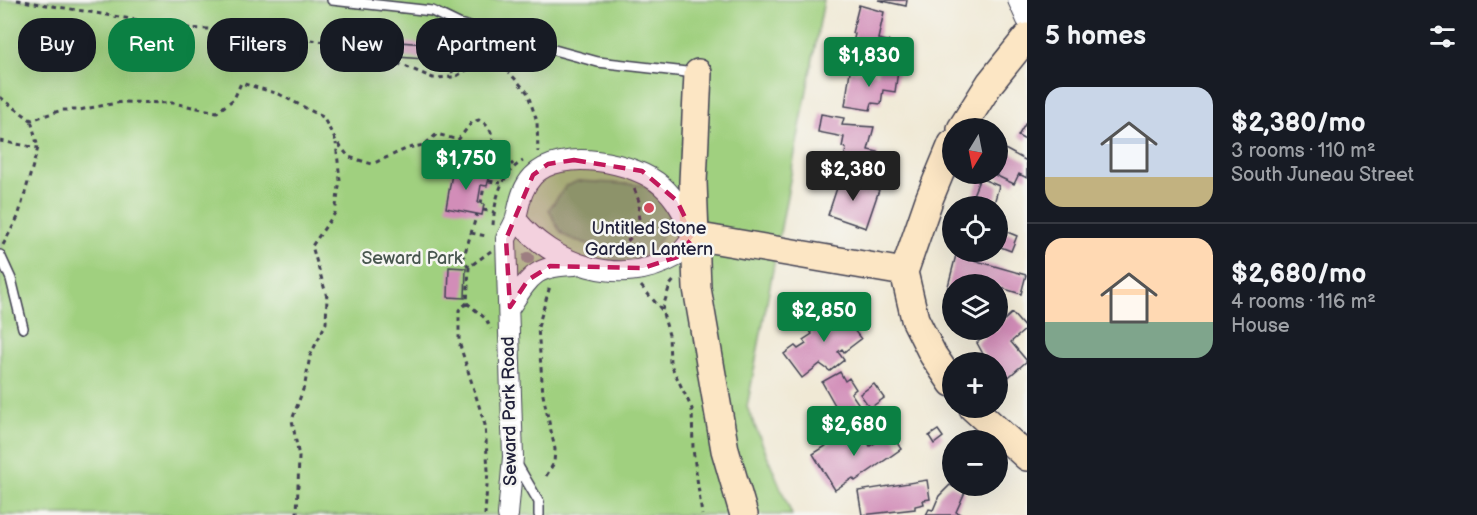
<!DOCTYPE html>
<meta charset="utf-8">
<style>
:root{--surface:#171b24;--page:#242831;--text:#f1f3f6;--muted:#9ea1a6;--line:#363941;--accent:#0b8043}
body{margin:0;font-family:"Balsamiq Sans",sans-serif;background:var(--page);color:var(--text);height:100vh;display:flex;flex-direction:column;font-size:22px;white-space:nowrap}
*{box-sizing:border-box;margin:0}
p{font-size:20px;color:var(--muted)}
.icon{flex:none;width:33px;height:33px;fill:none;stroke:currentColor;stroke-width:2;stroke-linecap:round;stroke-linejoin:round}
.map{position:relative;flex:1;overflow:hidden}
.side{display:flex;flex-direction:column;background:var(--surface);width:450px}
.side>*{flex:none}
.hud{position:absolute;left:18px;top:18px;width:570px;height:54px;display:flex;gap:12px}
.needle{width:39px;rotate:190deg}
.controls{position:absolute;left:942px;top:118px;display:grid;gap:12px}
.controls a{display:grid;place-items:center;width:66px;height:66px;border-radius:50%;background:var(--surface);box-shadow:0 6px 24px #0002;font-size:30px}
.price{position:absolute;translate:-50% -51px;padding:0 14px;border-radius:6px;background:var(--accent);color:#fff;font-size:20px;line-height:39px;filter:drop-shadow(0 2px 3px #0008)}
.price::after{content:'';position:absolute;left:50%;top:36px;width:18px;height:14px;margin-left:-9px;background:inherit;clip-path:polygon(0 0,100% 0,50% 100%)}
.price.on{background:#222;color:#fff}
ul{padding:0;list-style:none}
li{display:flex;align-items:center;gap:18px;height:150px;padding:0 18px}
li+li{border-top:2px solid var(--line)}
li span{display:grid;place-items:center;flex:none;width:168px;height:120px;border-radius:18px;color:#555}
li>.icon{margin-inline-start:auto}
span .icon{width:72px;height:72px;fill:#fffc;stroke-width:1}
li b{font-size:26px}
h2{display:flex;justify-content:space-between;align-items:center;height:72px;padding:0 18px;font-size:26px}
.tag{padding:0 21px;border-radius:24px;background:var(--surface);box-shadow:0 6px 24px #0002;font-size:21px;line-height:54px}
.tag.on{background:var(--accent);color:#fff}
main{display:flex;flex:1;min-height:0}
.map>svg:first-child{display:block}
.green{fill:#a0d07f;stroke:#61795d;stroke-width:1.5}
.forest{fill:#80b26e;stroke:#516a54;stroke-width:1.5}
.building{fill:#d28db8}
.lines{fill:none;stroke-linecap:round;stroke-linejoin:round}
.lane-casing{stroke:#414052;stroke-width:12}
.street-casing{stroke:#414052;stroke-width:22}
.secondary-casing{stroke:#414052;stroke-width:30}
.path{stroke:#414052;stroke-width:3;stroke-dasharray:4.5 4.5;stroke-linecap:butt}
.lane{stroke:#fff;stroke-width:9}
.street{stroke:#fff;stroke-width:20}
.secondary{stroke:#fce6c4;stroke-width:27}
.tree{fill:#94988b}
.marked{fill:#c2185b;fill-opacity:0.2;stroke:#c2185b;stroke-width:4.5;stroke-dasharray:12 8;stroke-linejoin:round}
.poi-dot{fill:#d1495b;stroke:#f6f6f2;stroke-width:2}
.labels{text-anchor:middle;stroke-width:5;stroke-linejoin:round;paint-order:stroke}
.poi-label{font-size:18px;fill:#22223b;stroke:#f6f6f2}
.park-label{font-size:18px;fill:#48564f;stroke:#f6f6f2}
.street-label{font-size:18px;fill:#22223b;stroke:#f6f6f2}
</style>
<main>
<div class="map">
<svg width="1027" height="515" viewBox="0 0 1027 515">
<rect width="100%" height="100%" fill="#f6f6f2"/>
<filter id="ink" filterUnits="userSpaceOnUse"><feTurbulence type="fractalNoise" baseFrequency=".0167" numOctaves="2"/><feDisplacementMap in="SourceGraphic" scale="12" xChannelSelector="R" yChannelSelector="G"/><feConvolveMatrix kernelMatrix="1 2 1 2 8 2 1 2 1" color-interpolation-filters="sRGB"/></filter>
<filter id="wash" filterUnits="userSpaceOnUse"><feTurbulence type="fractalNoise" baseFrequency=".008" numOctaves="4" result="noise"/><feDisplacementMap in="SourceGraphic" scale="24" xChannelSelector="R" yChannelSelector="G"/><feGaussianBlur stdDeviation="1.35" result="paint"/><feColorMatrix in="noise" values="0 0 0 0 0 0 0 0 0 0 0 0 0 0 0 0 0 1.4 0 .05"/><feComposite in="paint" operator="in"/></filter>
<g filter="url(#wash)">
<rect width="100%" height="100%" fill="#f0e9d5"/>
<path class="green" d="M0 0H824L747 407 792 515H0Z"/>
<path class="forest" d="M578 181 644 185 670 206C668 236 646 272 611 257 606 255 602 249 596 247 566 235 563 244 549 209L566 186Z"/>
<g id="blocks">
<path class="building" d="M878 0H907L906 6Z
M859 5 884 12 878 39 893 42 889 60 851 52 855 34 852 33Z
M399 42 425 44 424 59 398 57Z
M879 68 898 71 895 92 883 90 881 104 872 103 870 110 845 106 850 71 878 73Z
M821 114 844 118 842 125 874 127 868 150 878 152 876 165 844 160 846 148 842 147 844 137 818 132Z
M1027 121V141L1018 136Z
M1003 148 1027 161V178L1019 174 1014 184 993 174H998V158Z
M453 168 490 175 487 186 481 185 478 203 484 204 482 215 446 208Z
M838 176 879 190 866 228 828 215 838 185 835 184Z
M980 178 999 186 993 207 974 205 977 197 973 195Z
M1000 229 1017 236 1011 251 998 246Z
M956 255 1026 275 1021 294 998 287V285H952V291L947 290Z
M449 267 466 268 465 298 448 297Z
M834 304 861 339 844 352 842 349 838 352 844 360 830 371 820 364 802 378 784 354 795 346 798 349 806 344 803 340 812 334 806 326Z
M1012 313 1026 329 1011 342 1027 361 1004 381 998 374V363H988L977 343 989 332 987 330H998V324L999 325Z
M840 372 845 381 849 378 856 389 851 393 862 409 844 421 822 382Z
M874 384 884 398 870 408 860 394Z
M857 426 870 446 891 433 901 449 855 481 853 478 835 490 813 454Z
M938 430 943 437 934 444 929 436Z
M927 480 930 499 923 500 924 504 915 506V509L862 515 858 491Z
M950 485 965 492 956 512 962 515H926L929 509 933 510 939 496Z"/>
</g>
</g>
<g filter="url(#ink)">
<use href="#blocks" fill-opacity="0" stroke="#414052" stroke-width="1.5"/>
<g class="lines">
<defs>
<path id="lane" d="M332 0 432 11 459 24 598 62 695 73
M0 255 11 279 23 328
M515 461 539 502V515"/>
<path id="street" d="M1018 0 1027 20
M510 307C531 275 535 266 575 265
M508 515 513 457 506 239C509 232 514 225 516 218 520 202 521 189 533 176 560 147 636 162 662 186 678 200 685 218 694 236 689 243 682 253 675 257 620 288 553 265 516 219"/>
<path id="secondary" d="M698 73 693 182 697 288 725 450 744 515
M961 129 990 83 1027 37
M952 144 930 197 904 272 915 319 933 355 952 383
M694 236 904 272
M973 408 1027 457"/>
</defs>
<use href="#lane" class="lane-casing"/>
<use href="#street" class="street-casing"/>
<use href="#secondary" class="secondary-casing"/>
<path class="path" d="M17 0 185 28 250 31 359 47 433 78 455 77 475 65H497L507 70 527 92 537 121 538 152
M381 36 380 45 399 47
M435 36 443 53
M322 41 349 35 381 36 398 31
M424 51 443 54 455 77
M0 97 31 120 62 110H79L122 102 173 103 217 112 234 99 241 83 279 94 323 117 336 141 349 157 372 164 408 148 424 145 437 134 458 140 472 122 479 120C493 127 494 139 493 153L507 158 513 165
M0 141 38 148
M484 174 482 159 493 153
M489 181 501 183
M481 204 484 186
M483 210 494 212
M493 225C495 199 500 174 523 161
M471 233 486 236
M3 245 18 217 38 148 31 120
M491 251 469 267 467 303 486 319 491 329
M615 254 640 228 638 211 640 204 634 188
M469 267 463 259 477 214
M641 286 662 310 669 335 670 363 692 409 693 449 702 515
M467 303 459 310V342L485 425 488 470 485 515
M662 310 670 285 675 279
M546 476 554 463 555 449 543 395 538 327 550 286
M297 515 299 457 292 420 305 384 310 356 326 323 327 297 312 246 335 213 340 180 336 143"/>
<use href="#lane" class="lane"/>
<use href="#street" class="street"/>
<use href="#secondary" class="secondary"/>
</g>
<circle class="tree" cx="528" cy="258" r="6"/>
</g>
<path class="marked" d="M574 160 642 171 677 201 694 236 677 257 643 268 550 266 528 280 510 307 506 239 533 175 548 164Z"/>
<circle class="poi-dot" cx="649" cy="208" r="6"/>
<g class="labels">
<g class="poi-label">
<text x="649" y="234">Untitled Stone<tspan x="649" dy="21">Garden Lantern</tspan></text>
</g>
<g class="park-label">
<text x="412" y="264">Seward Park</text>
</g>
<g class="street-label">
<text transform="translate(509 411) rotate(-91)" y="6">Seward Park Road</text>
</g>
</g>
</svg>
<div class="controls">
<a><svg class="needle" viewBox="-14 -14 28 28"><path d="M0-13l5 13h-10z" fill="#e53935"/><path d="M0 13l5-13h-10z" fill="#9ea1a6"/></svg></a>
<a><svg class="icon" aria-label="locate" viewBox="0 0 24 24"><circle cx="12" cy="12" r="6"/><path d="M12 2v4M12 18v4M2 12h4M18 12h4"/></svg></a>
<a><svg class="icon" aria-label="layers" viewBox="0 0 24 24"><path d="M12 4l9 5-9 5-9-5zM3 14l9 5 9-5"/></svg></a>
<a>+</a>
<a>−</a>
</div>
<b class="price" style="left:869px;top:88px">$1,830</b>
<b class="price" style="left:466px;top:191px">$1,750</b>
<b class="price on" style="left:853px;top:202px">$2,380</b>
<b class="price" style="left:824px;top:343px">$2,850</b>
<b class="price" style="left:854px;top:457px">$2,680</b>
<div class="hud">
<a class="tag">Buy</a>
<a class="tag on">Rent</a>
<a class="tag">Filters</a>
<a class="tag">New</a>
<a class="tag">Apartment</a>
</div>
</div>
<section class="side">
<h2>5 homes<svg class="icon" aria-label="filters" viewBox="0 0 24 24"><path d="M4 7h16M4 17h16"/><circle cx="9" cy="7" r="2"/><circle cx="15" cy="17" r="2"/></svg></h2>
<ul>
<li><span style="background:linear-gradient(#c9d6e8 75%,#c2b280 0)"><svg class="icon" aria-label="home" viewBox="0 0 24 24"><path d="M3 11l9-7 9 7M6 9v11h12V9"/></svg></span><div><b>$2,380/mo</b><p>3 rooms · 110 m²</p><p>South Juneau Street</p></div></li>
<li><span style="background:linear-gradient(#ffd9b3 70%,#7fa58c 0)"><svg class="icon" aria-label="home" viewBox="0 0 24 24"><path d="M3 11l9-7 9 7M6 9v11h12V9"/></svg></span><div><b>$2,680/mo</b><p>4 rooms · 116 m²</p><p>House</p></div></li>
</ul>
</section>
</main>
